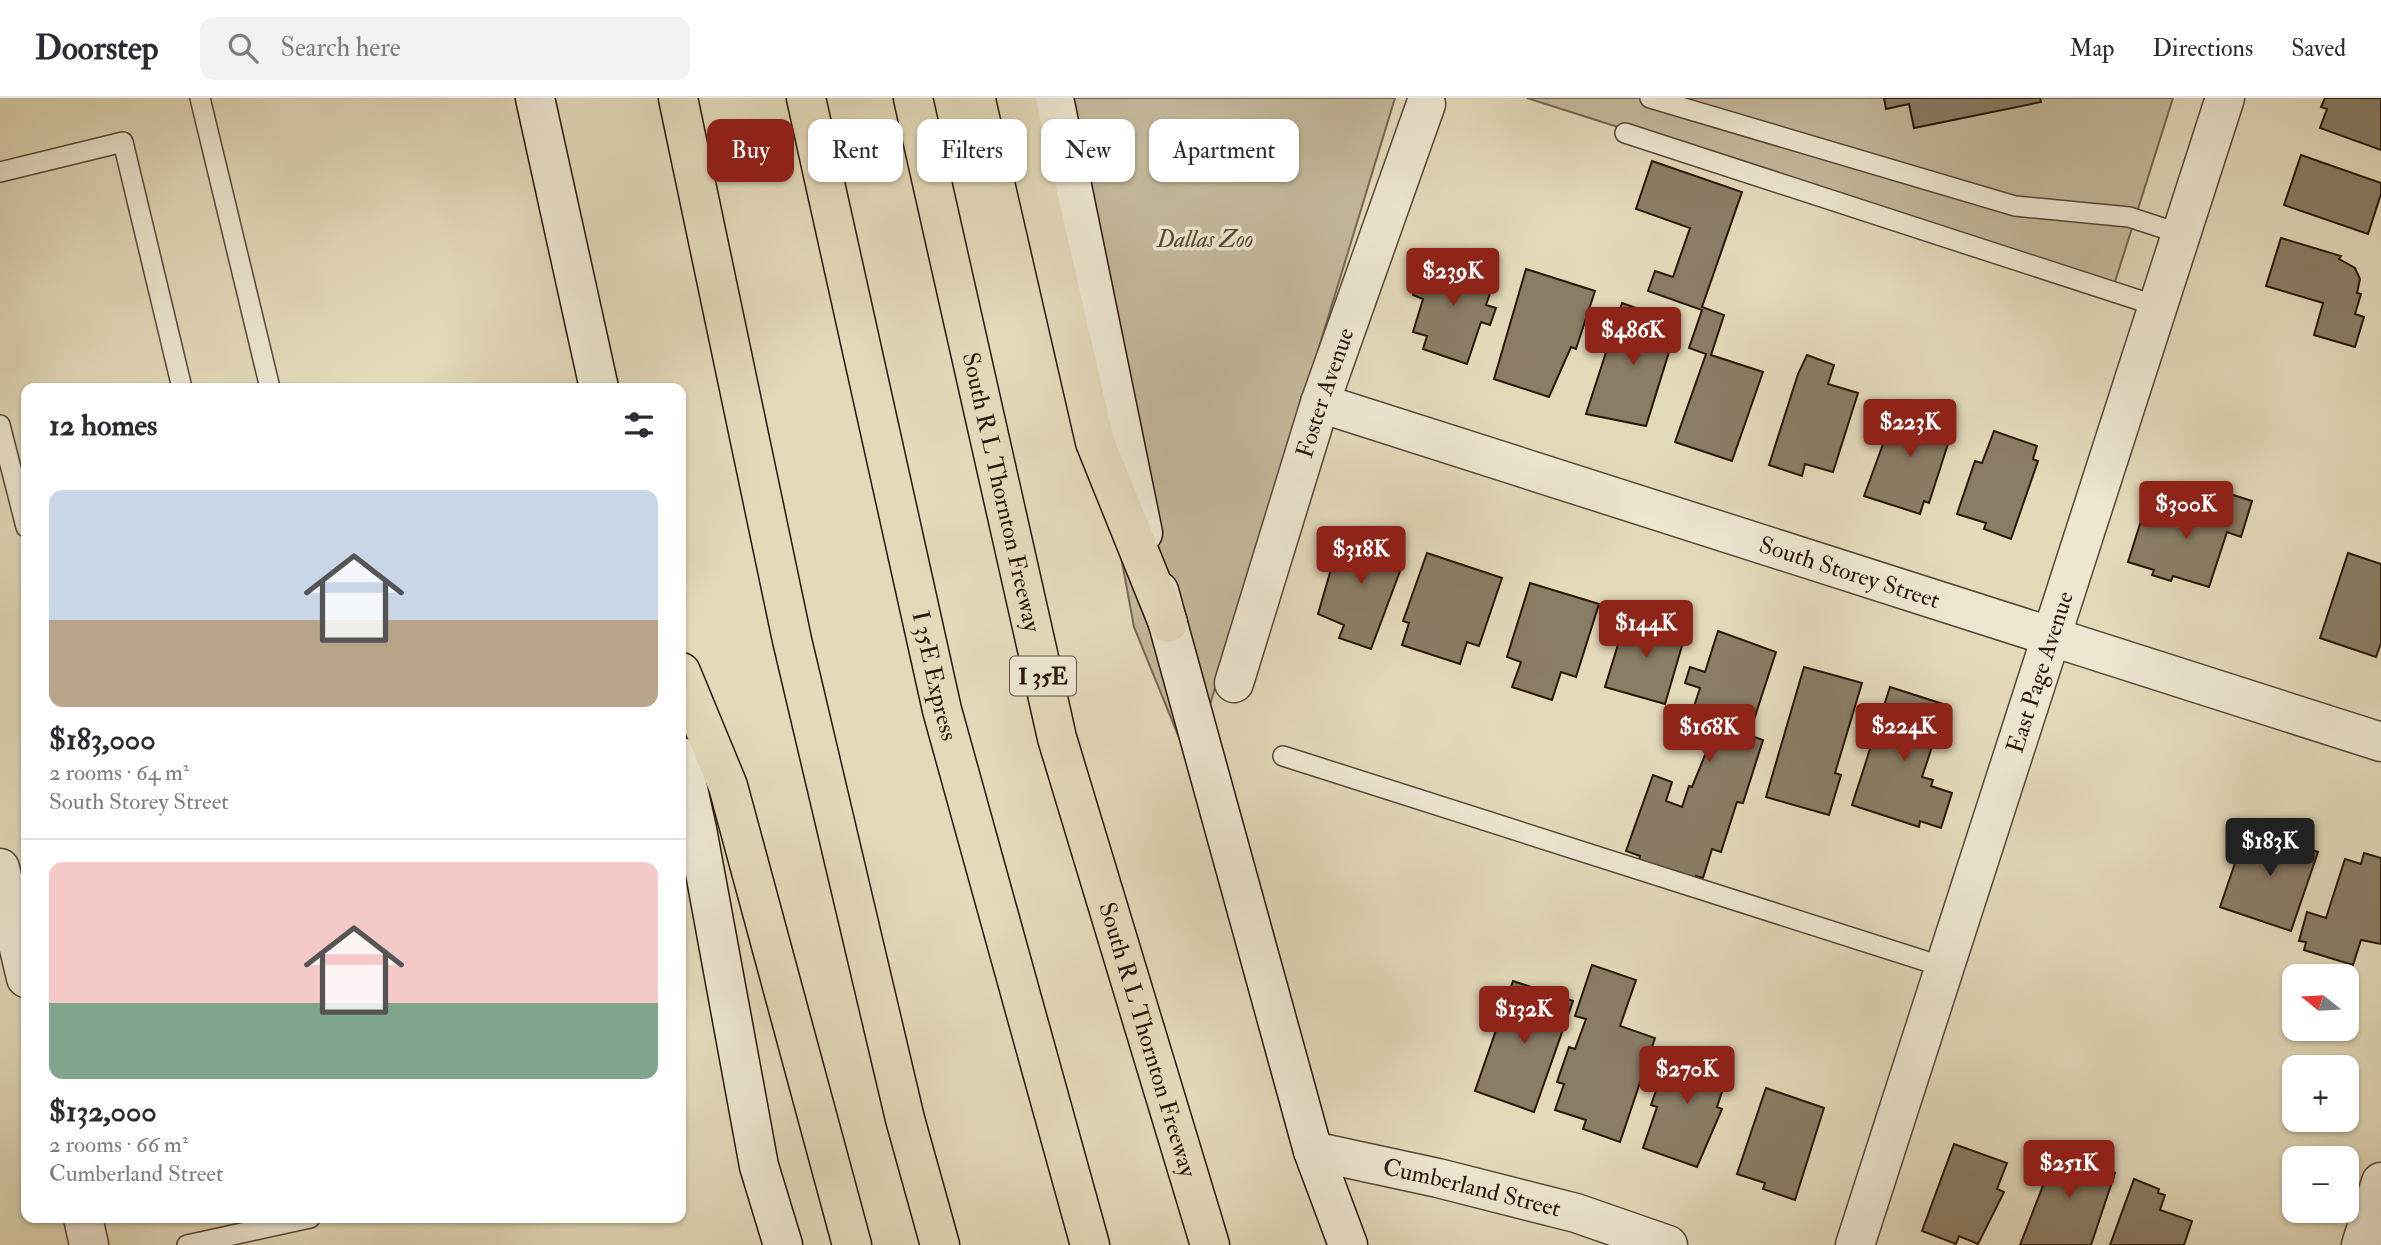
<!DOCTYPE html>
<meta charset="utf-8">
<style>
:root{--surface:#fff;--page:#f2f2f3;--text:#2b2b33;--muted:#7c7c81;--line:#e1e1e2;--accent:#8f2418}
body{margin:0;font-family:"IM FELL Double Pica",serif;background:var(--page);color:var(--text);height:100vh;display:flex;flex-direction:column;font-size:26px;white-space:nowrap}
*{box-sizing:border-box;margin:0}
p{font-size:23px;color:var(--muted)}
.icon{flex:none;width:38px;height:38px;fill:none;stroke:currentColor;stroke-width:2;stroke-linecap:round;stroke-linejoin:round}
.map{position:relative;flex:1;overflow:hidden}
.sheet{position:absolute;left:21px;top:285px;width:665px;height:840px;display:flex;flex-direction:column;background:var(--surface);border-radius:14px;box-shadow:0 2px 5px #0004}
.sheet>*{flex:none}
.top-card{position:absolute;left:707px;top:21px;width:665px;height:63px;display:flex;gap:14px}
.needle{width:46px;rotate:288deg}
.tools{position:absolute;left:2282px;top:866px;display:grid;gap:14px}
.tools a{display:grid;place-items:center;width:77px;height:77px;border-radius:14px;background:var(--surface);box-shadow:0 2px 5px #0004;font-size:35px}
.price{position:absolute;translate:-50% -60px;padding:0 16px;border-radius:7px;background:var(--accent);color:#fff;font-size:23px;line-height:46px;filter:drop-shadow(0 2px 4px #0008)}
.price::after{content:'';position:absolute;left:50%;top:42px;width:21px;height:16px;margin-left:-10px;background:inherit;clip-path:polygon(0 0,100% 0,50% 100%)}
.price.active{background:#222;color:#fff}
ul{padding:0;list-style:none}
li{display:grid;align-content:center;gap:14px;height:371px;padding:0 28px}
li+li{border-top:2px solid var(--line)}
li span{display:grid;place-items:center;height:217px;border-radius:14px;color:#555}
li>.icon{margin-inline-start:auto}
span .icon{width:126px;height:126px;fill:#fffc;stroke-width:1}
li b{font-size:30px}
h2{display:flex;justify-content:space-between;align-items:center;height:84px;padding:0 28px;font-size:30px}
.pill{padding:0 24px;border-radius:14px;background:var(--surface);box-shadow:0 2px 5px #0004;font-size:24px;line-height:63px}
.pill.active{background:var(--accent);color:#fff}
header{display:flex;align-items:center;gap:42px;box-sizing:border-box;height:98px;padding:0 35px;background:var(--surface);border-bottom:2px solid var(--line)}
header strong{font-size:33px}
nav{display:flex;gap:38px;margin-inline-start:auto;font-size:24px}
.search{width:490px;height:63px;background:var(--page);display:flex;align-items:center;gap:18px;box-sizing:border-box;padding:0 24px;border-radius:14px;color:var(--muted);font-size:26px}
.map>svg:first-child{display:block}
.green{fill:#c4b99c;stroke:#776854;stroke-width:2}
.building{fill:#8a7d66;stroke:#2a180c;stroke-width:2}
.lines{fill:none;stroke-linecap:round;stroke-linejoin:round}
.lane-casing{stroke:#584838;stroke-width:22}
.street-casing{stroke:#584838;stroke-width:41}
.secondary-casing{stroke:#2a180c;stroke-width:41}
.highway-casing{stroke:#2a180c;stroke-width:41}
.lane{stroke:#ede7d2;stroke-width:19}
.street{stroke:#ede7d2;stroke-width:38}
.secondary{stroke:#ede7d2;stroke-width:38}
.highway{stroke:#e3daba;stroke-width:38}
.labels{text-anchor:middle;stroke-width:7;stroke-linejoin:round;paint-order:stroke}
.shield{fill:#ede7d2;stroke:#645647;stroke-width:2}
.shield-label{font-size:23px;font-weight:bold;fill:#2a180c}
.park-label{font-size:24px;font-style:italic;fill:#584837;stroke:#ede7d2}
.street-label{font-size:24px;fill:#2a180c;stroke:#ede7d2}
</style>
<header>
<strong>Doorstep</strong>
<div class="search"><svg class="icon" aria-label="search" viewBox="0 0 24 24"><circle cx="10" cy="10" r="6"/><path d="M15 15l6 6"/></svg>Search here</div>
<nav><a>Map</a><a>Directions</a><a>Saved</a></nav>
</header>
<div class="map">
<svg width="2381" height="1147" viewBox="0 0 2381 1147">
<rect width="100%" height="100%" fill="#e3daba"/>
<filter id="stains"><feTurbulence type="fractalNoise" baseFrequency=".00286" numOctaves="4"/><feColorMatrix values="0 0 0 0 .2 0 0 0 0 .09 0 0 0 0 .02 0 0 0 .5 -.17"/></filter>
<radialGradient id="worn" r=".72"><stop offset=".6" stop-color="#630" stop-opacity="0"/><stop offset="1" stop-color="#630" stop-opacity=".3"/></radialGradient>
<path class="green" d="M1025 0H1395L1191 669 1134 529 1062 140Z
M1527 0H2173L2114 187Z"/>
<path class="building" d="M1884 0H2040L2041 4 1914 30 1909 6 1886 11Z
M2325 0H2381V52L2320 30 2327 11 2321 9Z
M2301 57 2381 85V96L2368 136 2284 107Z
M1652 63 1742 94 1702 209 1724 217 1711 257 1763 274 1732 363 1675 344 1706 256 1689 250 1702 212 1648 193 1655 173 1673 179 1690 130 1636 111Z
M2281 140 2341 158 2339 161 2355 170 2360 181 2357 195 2361 196 2355 216 2364 219 2355 249 2314 237 2323 205 2266 188Z
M1436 158 1496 178 1486 207 1496 210 1490 227 1481 224 1467 266 1423 251 1427 238 1413 234 1423 201 1413 197 1420 178 1429 181Z
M1526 171 1595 193 1576 251 1571 249 1549 299 1494 281Z
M1622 205 1678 225 1646 328 1586 316Z
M1807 257 1834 267 1828 286 1858 295 1833 374 1805 366 1802 378 1769 367 1798 276Z
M1898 305 1955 324 1929 405 1924 403 1920 416 1864 398Z
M1994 333 2037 348 2033 361 2038 363 2011 441 1984 431 1986 425 1957 416 1975 363 1982 365Z
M2230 396 2252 403 2241 439 2227 434 2209 489 2173 478 2171 483 2152 477 2154 472 2128 464 2146 407 2169 414 2170 408 2222 424Z
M1343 430 1402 451 1398 463 1403 465 1371 551 1339 540 1344 527 1318 516Z
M1427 455 1502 480 1479 548 1467 544 1460 566 1402 547 1409 525 1403 523Z
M2348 455 2381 466V545L2376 559 2320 540Z
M1530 485 1599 506 1576 579 1561 574 1552 602 1512 589 1521 564 1507 559Z
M1627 517 1686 534 1665 606 1605 589Z
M1718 533 1776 554 1749 637 1763 642 1743 705 1737 704 1721 754 1712 751 1703 780 1696 778 1695 782 1639 763 1640 758 1626 753 1653 677 1672 684 1666 703 1682 709 1689 688 1692 689 1716 630 1690 621 1700 590 1685 585 1690 569 1705 574Z
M1804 569 1862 585 1835 675 1841 677 1829 717 1766 699Z
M1890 589 1946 607 1922 679 1933 682 1931 688 1952 695 1941 730 1920 723 1919 729 1852 707Z
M2277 726 2298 734 2294 746 2318 754 2291 833 2220 809 2247 730 2273 739Z
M2364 755 2381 760V846L2361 842 2353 867 2304 852 2306 844 2299 843 2307 814 2326 820 2345 761 2361 766Z
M1592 867 1636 882 1620 928 1655 940 1620 1044 1583 1031 1586 1022 1555 1012 1564 986 1557 984 1569 949 1575 951 1586 921 1575 918Z
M1513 883 1573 903 1534 1014 1475 993Z
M1690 949 1725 961 1719 980 1726 982 1717 1009 1722 1011 1697 1069 1643 1050 1657 1009 1651 1007 1660 981 1666 983 1669 974 1664 973 1674 951 1688 956Z
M1766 990 1824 1010 1795 1102 1763 1091 1765 1085 1737 1076Z
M2060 1044 2098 1057 2093 1068 2115 1075 2091 1147H2020Z
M1954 1046 2007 1065 1997 1091 2004 1094 1978 1146 1959 1138 1956 1146 1922 1133Z
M2134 1081 2159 1091 2158 1095 2165 1097 2160 1112 2192 1123 2184 1147H2110Z"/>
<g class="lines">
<defs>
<path id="lane" d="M200 0 270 290
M1650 0 2015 108 2129 119 2181 136
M1625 35 2157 208
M0 74 123 44 182 290
M0 327 26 429
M1283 658 1944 869
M187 1147 310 1120"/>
<g id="street">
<path id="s1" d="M1320 305 2381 644"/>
<path id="s2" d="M1234 585 1320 305 1426 6"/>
<path d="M0 770 26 880"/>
<path id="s3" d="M1313 1053 1438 1080 1576 1115 1668 1147"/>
<path d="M83 1120 89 1147"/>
<path id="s4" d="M1855 1147 2225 0"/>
<path d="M2361 1147 2381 1084"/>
</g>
<path id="secondary" d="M535 0 599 290
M1054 0 1143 435
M1159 493 1313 1053 1348 1147
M681 659 697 731 759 1068 783 1147"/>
<g id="highway">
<path d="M678 0 792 542 905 1021 940 1147"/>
<path id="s5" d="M806 0 942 612 1090 1147"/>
<path id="s6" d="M913 0 1057 640 1210 1147"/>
<path d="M1016 0 1095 344 1168 525"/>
<path d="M681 574 728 688 852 1147"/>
</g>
</defs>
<use href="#lane" class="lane-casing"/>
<use href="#street" class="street-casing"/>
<use href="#secondary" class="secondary-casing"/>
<use href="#highway" class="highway-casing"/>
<use href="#lane" class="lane"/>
<use href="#street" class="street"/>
<use href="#secondary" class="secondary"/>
<use href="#highway" class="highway"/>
</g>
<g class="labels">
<rect class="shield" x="1010" y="558.5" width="66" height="39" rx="5"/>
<g class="shield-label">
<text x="1043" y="586">I 35E</text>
</g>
<g class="park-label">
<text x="1205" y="149">Dallas Zoo</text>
</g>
<g class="street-label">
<text dy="8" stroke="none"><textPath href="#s2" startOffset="304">Foster Avenue</textPath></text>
<text dy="8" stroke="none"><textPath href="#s6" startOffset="404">South R L Thornton Freeway</textPath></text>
<text dy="8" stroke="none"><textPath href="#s1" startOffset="556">South Storey Street</textPath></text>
<text dy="8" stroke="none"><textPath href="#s4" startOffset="602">East Page Avenue</textPath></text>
<text dy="8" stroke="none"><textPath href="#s5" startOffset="592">I 35E Express</textPath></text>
<text dy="8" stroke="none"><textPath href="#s6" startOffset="971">South R L Thornton Freeway</textPath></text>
<text dy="8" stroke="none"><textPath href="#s3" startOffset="163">Cumberland Street</textPath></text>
</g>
</g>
<rect width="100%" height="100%" filter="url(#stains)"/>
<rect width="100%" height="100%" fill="url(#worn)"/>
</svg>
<div class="tools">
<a><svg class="needle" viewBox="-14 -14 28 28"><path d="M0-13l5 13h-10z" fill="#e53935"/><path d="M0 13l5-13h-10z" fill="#7c7c81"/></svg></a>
<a>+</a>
<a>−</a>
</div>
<b class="price" style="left:1453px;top:210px">$239K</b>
<b class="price" style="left:1633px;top:269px">$486K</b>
<b class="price" style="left:1910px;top:361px">$223K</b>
<b class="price" style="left:2186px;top:443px">$300K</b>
<b class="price" style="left:1361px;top:488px">$318K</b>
<b class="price" style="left:1646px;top:562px">$144K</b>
<b class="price" style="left:1904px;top:665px">$224K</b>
<b class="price" style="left:1709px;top:666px">$168K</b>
<b class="price active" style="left:2270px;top:780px">$183K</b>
<b class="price" style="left:1524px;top:948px">$132K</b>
<b class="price" style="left:1687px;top:1008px">$270K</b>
<b class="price" style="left:2069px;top:1102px">$251K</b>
<div class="top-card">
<a class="pill active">Buy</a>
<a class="pill">Rent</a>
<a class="pill">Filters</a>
<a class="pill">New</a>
<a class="pill">Apartment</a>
</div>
<section class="sheet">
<h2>12 homes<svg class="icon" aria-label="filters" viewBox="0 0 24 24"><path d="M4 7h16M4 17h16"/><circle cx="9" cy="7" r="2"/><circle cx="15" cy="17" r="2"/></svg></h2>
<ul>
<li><span style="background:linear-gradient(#c9d6e8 60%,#b9a48a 0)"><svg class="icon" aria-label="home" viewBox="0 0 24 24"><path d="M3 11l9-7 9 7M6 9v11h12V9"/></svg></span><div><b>$183,000</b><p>2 rooms · 64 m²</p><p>South Storey Street</p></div></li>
<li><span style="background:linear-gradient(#f6c9c9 65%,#7fa58c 0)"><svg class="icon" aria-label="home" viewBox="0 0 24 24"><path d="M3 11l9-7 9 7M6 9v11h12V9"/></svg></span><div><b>$132,000</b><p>2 rooms · 66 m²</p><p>Cumberland Street</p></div></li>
</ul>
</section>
</div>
